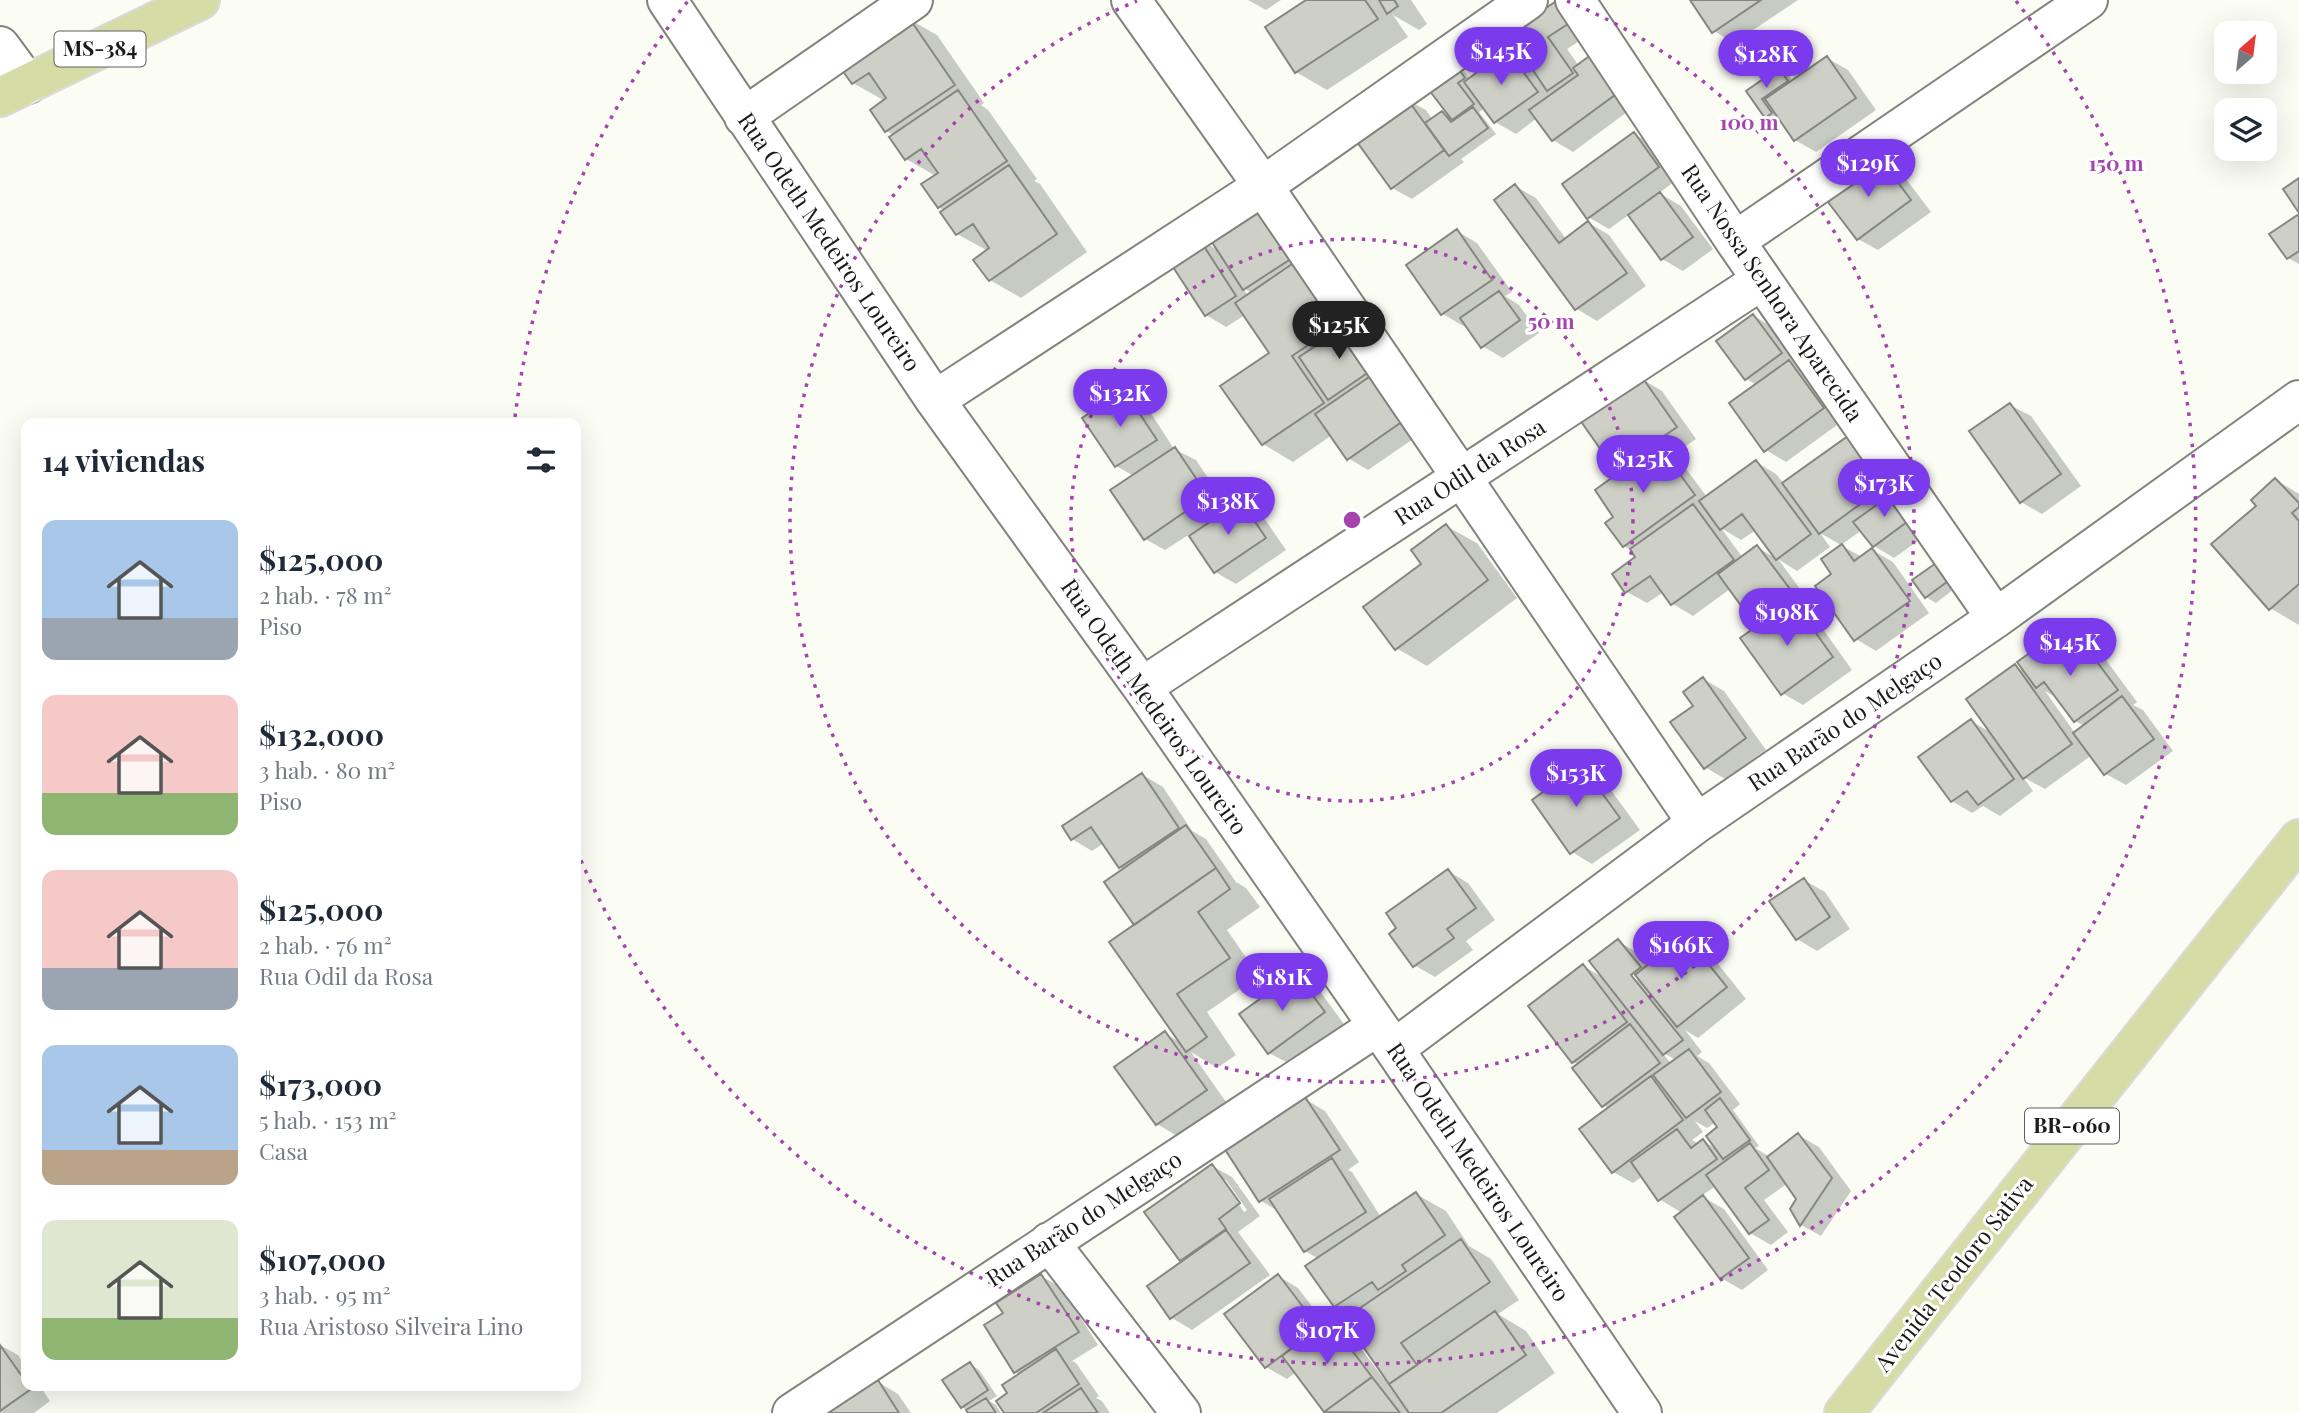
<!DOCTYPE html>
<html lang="es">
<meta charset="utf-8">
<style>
:root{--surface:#fff;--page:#f2f2f3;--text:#1f2937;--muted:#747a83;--accent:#7c3aed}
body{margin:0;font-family:"Playfair Display",serif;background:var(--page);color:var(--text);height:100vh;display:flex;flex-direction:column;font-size:26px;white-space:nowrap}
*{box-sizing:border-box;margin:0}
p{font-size:23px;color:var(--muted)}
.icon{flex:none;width:38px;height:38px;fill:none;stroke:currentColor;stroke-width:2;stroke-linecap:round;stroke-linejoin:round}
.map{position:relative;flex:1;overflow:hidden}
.drawer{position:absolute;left:21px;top:418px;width:560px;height:973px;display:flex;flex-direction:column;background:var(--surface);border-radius:14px;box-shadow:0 7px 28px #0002}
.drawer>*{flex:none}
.needle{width:46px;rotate:28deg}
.fabs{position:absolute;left:2214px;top:21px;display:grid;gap:14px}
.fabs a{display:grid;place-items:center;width:63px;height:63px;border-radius:14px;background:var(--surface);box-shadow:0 7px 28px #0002;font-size:35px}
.price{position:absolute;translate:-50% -60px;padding:0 16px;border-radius:24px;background:var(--accent);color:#fff;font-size:23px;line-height:46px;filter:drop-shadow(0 2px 4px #0008)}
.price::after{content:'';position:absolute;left:50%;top:42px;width:21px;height:16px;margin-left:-10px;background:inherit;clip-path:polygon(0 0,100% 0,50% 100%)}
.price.current{background:#222;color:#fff}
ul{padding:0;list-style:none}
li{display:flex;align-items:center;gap:21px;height:175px;padding:0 21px}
li span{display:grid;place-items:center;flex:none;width:196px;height:140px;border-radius:14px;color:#555}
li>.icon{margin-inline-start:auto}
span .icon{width:84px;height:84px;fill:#fffc;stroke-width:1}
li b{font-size:30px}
h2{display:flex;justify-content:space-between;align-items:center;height:84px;padding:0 21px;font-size:30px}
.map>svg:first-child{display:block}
.shadow{fill:#0003;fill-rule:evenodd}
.building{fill:#ced0c8;stroke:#868780;stroke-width:2}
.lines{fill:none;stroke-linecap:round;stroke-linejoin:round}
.minor-casing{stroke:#82837c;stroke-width:42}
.primary-casing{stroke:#dadbda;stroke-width:42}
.minor{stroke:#fff;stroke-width:38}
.primary{stroke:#d5dca6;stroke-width:38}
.ring{fill:none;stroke:#a444ac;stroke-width:3.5;stroke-dasharray:3.5 7}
.labels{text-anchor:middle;stroke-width:6;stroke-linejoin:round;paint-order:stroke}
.shield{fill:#fff;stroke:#5f5f5d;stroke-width:2}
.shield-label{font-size:21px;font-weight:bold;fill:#1a1b18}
.street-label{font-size:23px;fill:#1a1b18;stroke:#fff}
.centre{fill:#a444ac;stroke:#fff;stroke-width:3.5}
.ring-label{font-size:21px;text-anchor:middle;font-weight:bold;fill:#a444ac;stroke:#fff;stroke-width:6;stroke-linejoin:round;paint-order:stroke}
</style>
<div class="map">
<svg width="2299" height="1413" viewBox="0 0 2299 1413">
<rect width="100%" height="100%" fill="#fbfdf5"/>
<path class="shadow" d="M1248 0H1281L1266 10Z
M1309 0H1411L1427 24 1419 30 1393 15 1408 37 1327 90 1296 72Z
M1692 0H1798L1734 43 1714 31Z
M1560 1 1593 32 1567 49 1579 66 1638 104 1573 152 1553 140 1537 118 1516 134 1495 122 1485 108 1479 112 1496 134 1461 159 1464 162 1412 199 1392 188 1405 99 1426 110 1433 120 1442 113 1452 118 1456 67 1466 73 1470 79 1508 52 1533 67Z
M907 18 937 35 984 103 981 105 988 110 1037 179 1034 181 1040 184 1087 252 1021 298 990 280 988 251 957 234 945 211 939 207 924 185 936 176 906 159 894 135 886 131 872 110 885 101 853 83 840 64Z
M1827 58 1848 70 1876 110 1816 152 1795 140 1781 119 1776 122 1766 117 1749 91 1779 70 1789 76 1793 82Z
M1634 134 1655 146 1678 179 1659 193 1681 206 1713 249 1683 271 1662 259 1630 214 1609 229 1588 217Z
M1864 166 1876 173 1885 167 1906 179 1931 212 1878 250 1858 239Z
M1515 186 1536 198 1566 239 1589 223 1609 235 1646 286 1597 321 1577 309 1497 200Z
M1264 198 1432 426 1368 470 1348 458 1332 435 1293 462 1263 444 1271 354 1245 315 1226 327 1206 315 1198 239 1220 251ZM1243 288 1252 293 1248 296Z
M2299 216V264L2288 258Z
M1457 231 1477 243 1512 292 1505 296 1519 305 1539 333 1503 358 1482 346 1466 323 1463 326 1443 314Z
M1754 316 1774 328 1801 365 1799 367 1810 374 1844 420 1786 462 1766 450 1757 385 1746 379Z
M1642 379 1662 391 1696 439 1673 455 1678 458 1707 497 1756 462 1776 474 1784 484 1848 438 1935 529 1894 558 1874 546 1862 530 1841 545 1820 533 1830 547 1797 571 1778 559 1809 601 1800 608 1813 615 1852 670 1803 705 1782 693 1763 624 1751 617 1730 589 1693 616 1673 604 1664 592 1647 603 1627 592 1637 557 1633 551 1624 546 1616 517 1623 472 1617 469ZM1721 528 1741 540 1756 530 1777 559 1757 547 1743 558Z
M1124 392 1145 404 1174 449 1196 460 1230 511 1241 503 1262 515 1286 550 1236 584 1215 572 1190 534 1165 550 1145 539 1134 476 1116 466Z
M2010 405 2031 416 2081 486 2042 514 2021 502Z
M2276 480 2299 494V625L2270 608 2258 506Z
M1446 526 1477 543 1517 598 1427 666 1396 648 1423 564Z
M1842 546 1862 557 1872 550 1893 562 1929 613 1876 651 1856 639Z
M1946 558 1967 579 1936 603 1926 597Z
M2045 644 2066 656 2083 644 2103 656 2137 702 2133 705 2143 710 2173 751 2126 785 2106 774 2092 755 2045 789 2023 777 2033 791 2000 816 1983 806 1972 813 1952 801 1971 721 1992 733 2015 666 2027 673ZM2045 691 2059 699 2075 721 2085 726 2075 733Z
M1703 679 1724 691 1766 750 1725 779 1705 767 1695 706Z
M1581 766 1602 778 1640 830 1592 864 1572 852Z
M1143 775 1163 787 1192 831 1206 839 1236 882 1246 888 1260 907 1227 930 1259 976 1207 1012 1236 1055 1217 1068 1191 1052 1226 1102 1177 1136 1157 1124 1165 1034 1182 1043 1136 925 1125 870 1120 867 1104 843 1092 851 1072 839Z
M1448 871 1468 883 1495 920 1466 941 1473 950 1435 977 1414 965Z
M1804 880 1825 892 1850 929 1817 951 1797 939Z
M1686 937 1706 949 1746 999 1698 1038 1685 1030 1702 1052 1697 1056 1709 1063 1740 1104 1733 1110 1759 1146 1755 1148 1770 1157 1798 1135 1819 1147 1851 1191 1821 1236 1801 1225 1792 1209 1798 1199 1788 1183 1764 1200 1788 1232 1771 1245 1750 1233 1716 1186 1701 1196 1724 1209 1768 1270 1742 1290 1721 1278 1682 1213 1659 1199 1643 1176 1633 1183 1613 1172 1609 1109 1603 1105 1579 1065 1573 1062 1583 966 1604 978 1618 941 1638 953 1649 966ZM1624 969 1639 977V981L1622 972ZM1662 1052 1676 1060 1671 1064ZM1695 1121 1707 1128 1716 1122 1720 1127 1719 1150 1703 1141 1699 1144 1692 1140 1703 1132Z
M1296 975 1316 986 1344 1024 1290 1064 1269 1053Z
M1305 1099 1325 1111 1359 1162 1348 1170 1352 1172 1381 1217 1416 1194 1446 1211 1469 1246 1491 1259 1519 1300 1498 1314 1526 1331 1555 1373 1497 1413H1326L1296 1372 1287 1379 1266 1367 1278 1276 1298 1288 1326 1325 1329 1322 1350 1334 1384 1379 1386 1377 1352 1316 1335 1306 1319 1259 1305 1251 1280 1212 1261 1201 1227 1149Z
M1212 1166 1232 1177 1260 1216 1238 1232 1270 1275 1192 1330 1172 1318 1183 1262 1147 1213ZM1222 1180H1226L1247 1210 1244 1212Z
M1041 1276 1062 1288 1098 1345 1072 1361 1076 1363 1099 1396 1096 1398 1102 1401 1110 1413H1006L1010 1394 1021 1375 1015 1372 1005 1314Z
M0 1345 18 1355 26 1367V1386H40L50 1401 34 1413H0Z
M970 1364 979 1370 997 1396 989 1401 996 1405 1001 1413H971L962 1407 945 1380Z
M878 1382 898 1394 911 1413H829Z"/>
<path class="building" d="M1306 0H1365L1378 19 1295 73 1265 27Z
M1379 0H1394L1398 6 1387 14Z
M1558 0 1574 20 1548 37 1573 73 1547 91 1508 33Z
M1690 0H1761L1712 33Z
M907 15 955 85 885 132 870 110 886 98 869 73 852 84 837 63Z
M1507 50 1538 92 1494 123 1464 82Z
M1591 55 1619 92 1552 141 1529 110 1578 75 1573 68Z
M1827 56 1856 98 1794 141 1765 99Z
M1456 65 1465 78 1458 83 1474 104 1452 120 1426 86Z
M1779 68 1788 81 1762 99 1772 113 1765 118 1746 91Z
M958 90 1007 161 938 208 921 184 938 173 921 149 905 160 889 137Z
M1405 96 1444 150 1391 189 1352 135Z
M1473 107 1488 128 1449 156 1425 123 1442 111 1451 122Z
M1634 132 1659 167 1587 219 1562 184Z
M1864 164 1872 175 1885 165 1911 200 1857 240 1828 202 1839 193 1834 186Z
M1009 165 1057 234 989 281 973 260 989 248 973 224 956 235 940 212Z
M2299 178V213L2283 189Z
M1515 184 1559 243 1588 221 1627 273 1575 310 1494 200Z
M1660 192 1693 237 1661 260 1628 215Z
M1263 196 1300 253 1243 290 1206 233Z
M2299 214V251L2287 259 2269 234Z
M1457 229 1492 280 1441 315 1406 265Z
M1198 237 1236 296 1205 316 1171 264Z
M1304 256 1347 319 1292 356 1324 403 1262 445 1220 386 1269 353 1235 303Z
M1499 291 1520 320 1481 348 1460 318Z
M1753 314 1782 353 1745 380 1716 341Z
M1350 323 1379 365 1328 400 1299 357Z
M1789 360 1824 408 1764 452 1729 403Z
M1381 369 1413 414 1347 460 1315 414Z
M1642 377 1677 427 1615 470 1580 420Z
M1124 390 1157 440 1115 467 1082 418Z
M2010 403 2061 474 2020 503 1969 431Z
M1848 436 1884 487 1819 534 1782 483Z
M1658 444 1695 495 1623 547 1605 523 1613 517 1595 490Z
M1175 447 1208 496 1144 540 1110 490Z
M1756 460 1811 534 1776 560 1742 514 1720 530 1699 501Z
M2275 478 2299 503V507L2292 513 2299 521V584L2269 610 2211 544 2256 506 2251 500Z
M1896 491 1915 516 1873 547 1853 522Z
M1241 501 1266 538 1214 573 1189 536Z
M1693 504 1734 560 1671 605 1650 576 1625 593 1612 574 1635 557 1630 549Z
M1446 524 1488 580 1395 650 1363 607 1421 564 1411 550Z
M1842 544 1854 561 1872 548 1910 601 1854 641 1815 586 1831 574 1821 559Z
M1757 545 1790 589 1750 618 1718 574Z
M1946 556 1959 573 1925 598 1912 580Z
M1793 601 1833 657 1781 695 1740 638Z
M2045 642 2058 660 2082 642 2118 690 2074 722 2044 682 2036 688 2017 662Z
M2015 664 2072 744 2023 779 1966 699Z
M1703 677 1746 738 1704 769 1670 722 1693 706 1683 692Z
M2122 696 2154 739 2104 775 2073 733Z
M1971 719 2014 779 1978 805 1967 791 1951 802 1918 757Z
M1581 764 1620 818 1570 854 1532 800Z
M1142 773 1179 828 1119 868 1091 827 1071 840 1062 826Z
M1186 825 1216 868 1134 925 1104 882Z
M1216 868 1230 889 1198 912 1230 958 1177 994 1207 1037 1186 1052 1109 942Z
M1448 869 1476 908 1447 929 1454 938 1413 967 1389 934 1396 928 1386 913Z
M1804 878 1830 917 1796 940 1769 901Z
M1685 935 1727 987 1677 1027 1635 975Z
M1618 939 1641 967 1631 975 1683 1040 1663 1055 1589 961Z
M1583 964 1627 1022 1572 1063 1528 1006Z
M1296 973 1325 1012 1268 1054 1239 1014Z
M1630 1024 1660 1063 1602 1107 1572 1068Z
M1165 1031 1207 1090 1156 1125 1114 1067Z
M1689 1049 1721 1092 1686 1118 1653 1075Z
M1651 1076 1683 1120 1612 1173 1579 1129Z
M1305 1097 1340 1150 1259 1202 1224 1148Z
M1720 1098 1750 1140 1723 1159 1706 1136 1717 1127 1705 1110Z
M1677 1129 1691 1148 1703 1139 1717 1159 1658 1201 1631 1162Z
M1798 1133 1832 1178 1800 1226 1790 1209 1796 1199 1767 1157Z
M1750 1143 1769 1170 1745 1188 1769 1220 1749 1234 1706 1175Z
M1332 1158 1366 1212 1304 1252 1269 1199Z
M1212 1164 1240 1203 1219 1219 1226 1229 1180 1261 1144 1212Z
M1416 1192 1445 1235 1402 1265 1406 1271 1378 1290 1372 1282 1334 1307 1305 1266Z
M1703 1195 1749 1258 1720 1279 1674 1217Z
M1226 1230 1250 1263 1170 1319 1147 1286Z
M1461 1239 1490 1282 1401 1343 1417 1365 1389 1384 1344 1319Z
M1041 1274 1079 1332 1014 1373 984 1325 1003 1313 996 1303Z
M1278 1274 1319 1328 1265 1368 1224 1314Z
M1495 1311 1526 1355 1441 1413H1409L1389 1384Z
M1329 1320 1372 1377 1324 1412 1282 1356Z
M0 1345 26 1382V1386L31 1389 0 1411Z
M1056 1349 1079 1384 1036 1413H1004L996 1401 1007 1393 1002 1385Z
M970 1362 988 1390 961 1408 942 1380Z
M1372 1377 1400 1413 1323 1412H1324Z
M878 1380 899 1413H826Z
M1081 1388 1098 1413H1043Z
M986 1398 996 1413H968L966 1410Z"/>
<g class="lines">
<defs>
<path id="minor" d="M667 0 935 400 1142 687 1394 1049 1642 1413
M1131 0 1263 186 1697 823
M1575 0 1735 241 1996 618
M0 46 28 84
M744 117 913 0
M1735 241 2088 0
M935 400 1263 186 1528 0
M1142 687 1762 280
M1394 1049 1697 823 1996 618 2299 400
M1049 1242 1181 1413
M792 1413 1378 1026"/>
<path id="primary" d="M0 97 200 0
M1844 1413 2299 839"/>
</defs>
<use href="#minor" class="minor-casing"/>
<use href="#primary" class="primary-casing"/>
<use href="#minor" class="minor"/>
<use href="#primary" class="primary"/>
</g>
<g class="ring">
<circle cx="1352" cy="520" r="281"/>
<path d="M1567 1A562 562 0 1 1 1137 1"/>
<path d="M515 417A843 843 0 0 1 688 1M2016 1A843 843 0 1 1 576 849"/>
</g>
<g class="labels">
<g class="shield">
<rect x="54.5" y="31.5" width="91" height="35" rx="5"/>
<rect x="2025" y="1108.5" width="94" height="35" rx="5"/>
</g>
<g class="shield-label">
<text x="100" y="56">MS-384</text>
<text x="2072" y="1133">BR-060</text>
</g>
<g class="street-label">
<text transform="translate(829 242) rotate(56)" y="8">Rua Odeth Medeiros Loureiro</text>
<text transform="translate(1772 293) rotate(56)" y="8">Rua Nossa Senhora Aparecida</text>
<text transform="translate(1470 472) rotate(-33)" y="8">Rua Odil da Rosa</text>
<text transform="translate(1154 707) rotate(55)" y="8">Rua Odeth Medeiros Loureiro</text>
<text transform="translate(1845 722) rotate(-34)" y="8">Rua Barão do Melgaço</text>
<text transform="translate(1478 1172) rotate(56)" y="8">Rua Odeth Medeiros Loureiro</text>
<text transform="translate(1084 1219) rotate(-33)" y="8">Rua Barão do Melgaço</text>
<text transform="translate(1954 1274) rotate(-52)" y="8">Avenida Teodoro Sativa</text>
</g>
</g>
<circle cx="1352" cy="520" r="10" class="centre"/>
<g class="ring-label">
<text x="1749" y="130">100 m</text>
<text x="2116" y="171">150 m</text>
<text x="1551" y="329">50 m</text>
</g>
</svg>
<div class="fabs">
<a><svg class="needle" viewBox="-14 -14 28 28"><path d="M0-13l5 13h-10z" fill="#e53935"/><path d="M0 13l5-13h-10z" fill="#747a83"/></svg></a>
<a><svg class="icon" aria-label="layers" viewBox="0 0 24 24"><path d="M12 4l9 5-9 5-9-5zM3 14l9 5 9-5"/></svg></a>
</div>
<b class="price" style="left:1501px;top:87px">$145K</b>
<b class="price" style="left:1766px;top:90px">$128K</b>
<b class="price" style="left:1868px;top:199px">$129K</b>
<b class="price current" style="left:1339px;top:361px">$125K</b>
<b class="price" style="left:1120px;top:429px">$132K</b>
<b class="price" style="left:1643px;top:495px">$125K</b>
<b class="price" style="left:1884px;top:519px">$173K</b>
<b class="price" style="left:1228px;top:537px">$138K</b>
<b class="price" style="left:1787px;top:648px">$198K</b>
<b class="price" style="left:2070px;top:678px">$145K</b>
<b class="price" style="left:1576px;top:809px">$153K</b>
<b class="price" style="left:1681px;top:981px">$166K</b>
<b class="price" style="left:1282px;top:1013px">$181K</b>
<b class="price" style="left:1327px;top:1366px">$107K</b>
<section class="drawer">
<h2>14 viviendas<svg class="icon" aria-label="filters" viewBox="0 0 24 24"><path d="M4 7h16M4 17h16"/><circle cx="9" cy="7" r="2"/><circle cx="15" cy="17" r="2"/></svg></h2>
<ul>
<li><span style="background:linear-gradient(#a9c7e8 70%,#9aa5b1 0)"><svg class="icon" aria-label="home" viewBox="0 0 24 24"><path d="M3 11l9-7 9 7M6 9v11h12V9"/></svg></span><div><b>$125,000</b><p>2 hab. · 78 m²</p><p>Piso</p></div></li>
<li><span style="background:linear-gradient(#f6c9c9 70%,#8fb573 0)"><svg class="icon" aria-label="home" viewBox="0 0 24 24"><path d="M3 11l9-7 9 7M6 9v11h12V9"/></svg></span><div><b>$132,000</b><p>3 hab. · 80 m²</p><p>Piso</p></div></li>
<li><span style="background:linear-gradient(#f6c9c9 70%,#9aa5b1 0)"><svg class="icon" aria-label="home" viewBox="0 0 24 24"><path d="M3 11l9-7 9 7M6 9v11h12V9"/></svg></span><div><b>$125,000</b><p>2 hab. · 76 m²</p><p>Rua Odil da Rosa</p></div></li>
<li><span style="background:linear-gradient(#a9c7e8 75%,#b9a48a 0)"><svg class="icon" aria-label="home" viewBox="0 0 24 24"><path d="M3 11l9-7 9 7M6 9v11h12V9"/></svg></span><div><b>$173,000</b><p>5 hab. · 153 m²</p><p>Casa</p></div></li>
<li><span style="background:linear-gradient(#dfe7d0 70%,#8fb573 0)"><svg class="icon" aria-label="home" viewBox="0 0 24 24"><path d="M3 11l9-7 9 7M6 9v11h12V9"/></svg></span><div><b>$107,000</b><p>3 hab. · 95 m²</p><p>Rua Aristoso Silveira Lino</p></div></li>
</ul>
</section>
</div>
